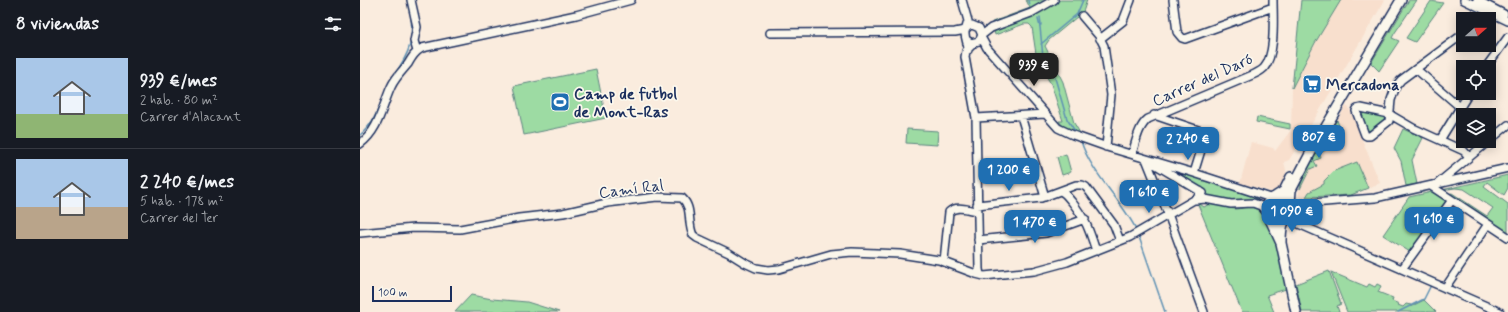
<!DOCTYPE html>
<html lang="es">
<meta charset="utf-8">
<style>
:root{--surface:#171b24;--page:#20242c;--text:#f1f3f6;--muted:#9ea1a6;--line:#363941;--accent:#1f6fb2}
body{margin:0;font-family:Mynerve,sans-serif;background:var(--page);color:var(--text);height:100vh;display:flex;flex-direction:column;font-size:15px;white-space:nowrap}
*{box-sizing:border-box;margin:0}
p{font-size:13px;color:var(--muted)}
.icon{flex:none;width:22px;height:22px;fill:none;stroke:currentColor;stroke-width:2;stroke-linecap:round;stroke-linejoin:round}
.map{position:relative;flex:1;overflow:hidden}
.drawer{display:flex;flex-direction:column;background:var(--surface);width:360px}
.drawer>*{flex:none}
.needle{width:26px;rotate:69deg}
.buttons{position:absolute;left:1096px;top:12px;display:grid;gap:8px}
.buttons a{display:grid;place-items:center;width:40px;height:40px;border-radius:0px;background:var(--surface);box-shadow:0 2px 10px #0003;font-size:20px}
.scale{position:absolute;left:12px;bottom:10px;width:80px;box-sizing:border-box;padding-left:4px;border:2px solid #1b2f5e;border-top:0;font-size:11px;line-height:14px;white-space:nowrap;color:#1b2f5e;-webkit-text-stroke:3px #fbf7ec;paint-order:stroke}
.price{position:absolute;translate:-50% -34px;padding:0 9px;border-radius:8px;background:var(--accent);color:#fff;font-size:13px;line-height:26px;filter:drop-shadow(0 1px 2px #0008)}
.price::after{content:'';position:absolute;left:50%;top:24px;width:12px;height:9px;margin-left:-6px;background:inherit;clip-path:polygon(0 0,100% 0,50% 100%)}
.price.on{background:#222;color:#fff}
ul{padding:0;list-style:none}
li{display:flex;align-items:center;gap:12px;height:100px;padding:0 16px}
li+li{border-top:1px solid var(--line)}
li span{display:grid;place-items:center;flex:none;width:112px;height:80px;border-radius:0px;color:#555}
li>.icon{margin-inline-start:auto}
span .icon{width:48px;height:48px;fill:#fffc;stroke-width:1}
li b{font-size:17px}
h2{display:flex;justify-content:space-between;align-items:center;height:48px;padding:0 16px;font-size:17px}
main{display:flex;flex:1;min-height:0}
.map>svg:first-child{display:block}
.built{fill:#f8dfcd}
.green{fill:#9ddba3;stroke:#5c8580}
.lines{fill:none;stroke-linecap:round;stroke-linejoin:round}
.stream{stroke:#5e91b4;stroke-width:1.5}
.minor-casing{stroke:#1b2f5e;stroke-width:10}
.major-casing{stroke:#1b2f5e;stroke-width:12}
.minor{stroke:#fbf7ec;stroke-width:7}
.major{stroke:#fbf7ec;stroke-width:9}
.labels{text-anchor:middle;stroke-width:3.5;stroke-linejoin:round;paint-order:stroke}
.street-label{font-size:16px;fill:#1b2f5e;stroke:#fbf7ec}
.poi-label{font-size:16px;font-weight:bold;fill:#1b2f5e;stroke:#fbf7ec;text-anchor:start}
</style>
<main>
<section class="drawer">
<h2>8 viviendas<svg class="icon" aria-label="filters" viewBox="0 0 24 24"><path d="M4 7h16M4 17h16"/><circle cx="9" cy="7" r="2"/><circle cx="15" cy="17" r="2"/></svg></h2>
<ul>
<li><span style="background:linear-gradient(#a9c7e8 70%,#8fb573 0)"><svg class="icon" aria-label="home" viewBox="0 0 24 24"><path d="M3 11l9-7 9 7M6 9v11h12V9"/></svg></span><div><b>939 €/mes</b><p>2 hab. · 80 m²</p><p>Carrer d'Alacant</p></div></li>
<li><span style="background:linear-gradient(#a9c7e8 60%,#b9a48a 0)"><svg class="icon" aria-label="home" viewBox="0 0 24 24"><path d="M3 11l9-7 9 7M6 9v11h12V9"/></svg></span><div><b>2 240 €/mes</b><p>5 hab. · 178 m²</p><p>Carrer del Ter</p></div></li>
</ul>
</section>
<div class="map">
<svg width="1148" height="312" viewBox="0 0 1148 312">
<rect width="100%" height="100%" fill="#faecde"/>
<filter id="ink" filterUnits="userSpaceOnUse"><feTurbulence type="fractalNoise" baseFrequency=".025" numOctaves="2"/><feDisplacementMap in="SourceGraphic" scale="8" xChannelSelector="R" yChannelSelector="G"/><feConvolveMatrix kernelMatrix="1 2 1 2 8 2 1 2 1" color-interpolation-filters="sRGB"/></filter>
<g filter="url(#ink)">
<path class="built" d="M981 0H1025L945 135 929 160 924 162 926 170 925 182 919 190 912 192 880 183 891 142 913 148 915 151 931 130 932 88 955 43Z
M986 106 989 108 1020 183 991 195 939 197 938 195 941 183 956 154Z"/>
<path class="green" d="M666 0H689L661 14 632 24V22L670 8Z
M700 0H727L723 12 689 40 685 46 703 82 714 123 720 133C712 131 703 128 699 121H703L691 84 677 61 672 27 669 24H664L635 35 634 31 682 10Z
M941 0H981L955 43 932 88Z
M1049 0H1057L1034 34 1032 38 1039 41 1019 71 1011 63Z
M1071 1 1083 3 1055 42 1046 38Z
M236 69 246 118 164 135 154 86Z
M999 112 1021 115 1026 120 1008 133Z
M897 117 930 124V129L896 122Z
M977 120 979 126 973 129 975 134 968 137 970 142 964 145 966 150 959 153 961 158 954 161 957 166 950 169 940 189C940 176 969 133 977 120Z
M547 129 578 131 577 145 546 143Z
M1043 129 1063 138 1052 160 1057 184 1046 186 1041 161 1034 148Z
M706 154 711 172 702 175 697 157Z
M997 162 1008 188 991 195 946 197 949 192 964 184V181L974 171Z
M819 171 878 190 898 198 896 202C881 202 856 203 845 192L846 190 817 172Z
M1148 175V188L1144 195 1127 182 1124 186 1148 204V233L1087 194 1092 193 1127 216 1133 208 1104 189 1095 188 1082 190Z
M1072 192 1087 201 1050 252 1023 235 1049 197Z
M837 202 844 207 851 203C858 205 867 208 875 209 881 209 887 206 893 207 914 212 922 271 926 289L907 295 914 312H882Z
M969 271 981 304 977 306 979 312H942L936 284Z
M971 272 1007 287 1009 284 1015 287 1017 284 1021 286 1018 292 1033 298 1032 301 1039 304 1038 305 1043 307 1046 304 1051 305 1050 307 1064 300 1076 312H987Z
M111 295 132 299 167 302 199 312H95Z"/>
<g class="lines">
<path class="stream" d="M668 0 670 4
M680 17 681 25
M678 19 680 27 683 57 695 78 707 119 717 134
M681 44 717 14 723 0
M35 74C51 50 53 42 51 14
M0 135C12 125 17 113 23 98
M721 141C730 172 762 200 777 231
M778 234 805 312
M1038 312 1064 299 1071 285"/>
<defs>
<path id="minor" d="M51 0 57 27 54 41 57 51
M602 0 608 21 606 28
M813 0 817 32 822 38 825 39 913 7
M1104 0 1148 21
M1117 0 1144 14
M722 16 739 36 744 46 751 95 746 147
M1123 19 1131 13
M410 33 595 32 605 30
M1103 34 1041 80 1036 86 1031 100 1029 121 1010 136H1007L1005 135 996 111 997 109 1001 108 1029 114 1053 128 1104 151 1109 157
M622 35 631 28 671 13 694 0
M621 37 627 48 698 128 713 135 750 148 834 173 911 198
M740 39 763 21 771 0
M607 40 611 43 619 41 622 35 619 28 612 25C599 29 608 40 608 50
M614 43 606 51 605 57 616 118 619 269 620 275
M1126 67 1148 37
M1056 69 1100 107
M794 115 844 132 846 134 834 173
M661 116 685 197
M616 118 685 114
M1080 140 1109 93
M0 144C19 130 22 107 31 87 35 78 42 71 48 64 52 57 55 52 62 48L216 15 271 0
M772 154C776 142 778 127 788 119L890 76C895 74 900 72 904 68 916 54 913 18 913 0
M786 159 808 214 844 312
M791 162 843 193
M1077 184 1148 125
M1071 186 1148 237
M700 191C706 193 708 198 712 202 726 220 729 229 736 251
M836 200 845 199 871 204 893 203 901 206 907 213
M617 205 681 198 716 185H722L726 187 754 225 760 241
M931 209 940 204 1015 198 1148 168
M929 214 935 222 941 225 1140 312
M0 233 54 228 100 229 159 218 203 213 247 203 297 197 322 198C333 208 327 223 333 235L337 238 369 253 385 263 396 268 408 270 419 269 471 254 492 252 540 254 579 260 616 274 624 276 674 271 707 262 770 237 839 197 840 191
M618 240 686 233 725 219
M584 261 589 212C597 205 608 210 617 211
M1042 269 1092 200
M1085 288 1128 224"/>
<path id="major" d="M916 196 924 191 931 177
M930 204 931 190 951 152 1041 0
M909 217 921 243 936 312
M921 243C921 237 921 230 923 224 926 218 933 212 930 204 926 191 909 195 906 207L909 217 918 221 927 217"/>
</defs>
<use href="#minor" class="minor-casing"/>
<use href="#major" class="major-casing"/>
<use href="#minor" class="minor"/>
<use href="#major" class="major"/>
</g>
</g>
<defs>
<symbol id="supermarket-square" viewBox="-11 -11 22 22"><rect x="-9" y="-9" width="18" height="18" rx="4" fill="#1f6fb2" stroke="#fbf7ec"/><path d="M-6-5.5h2.5l.6 2H6L4.5 2H-2.5L-4.4-4H-6ZM-1.5 3.2a1.3 1.3 0 1 0 .1 0ZM3 3.2a1.3 1.3 0 1 0 .1 0Z" fill="#fff"/></symbol>
<symbol id="stadium-square" viewBox="-11 -11 22 22"><rect x="-9" y="-9" width="18" height="18" rx="4" fill="#1f6fb2" stroke="#fbf7ec"/><path d="M0-5a6.5 5 0 1 0 0 10a6.5 5 0 1 0 0-10ZM-3.5-1.8h7v3.6h-7Z" fill="#fff"/></symbol>
</defs>
<g fill-rule="evenodd">
<use href="#supermarket-square" x="941" y="73" width="22" height="22"/>
<use href="#stadium-square" x="189" y="91" width="22" height="22"/>
</g>
<g class="labels">
<g class="street-label">
<text transform="translate(842 79) rotate(-24)" y="6">Carrer del Daró</text>
<text transform="translate(271 188) rotate(-7)" y="6">Camí Ral</text>
</g>
<g class="poi-label">
<text x="966" y="90">Mercadona</text>
<text x="214" y="99">Camp de futbol<tspan x="214" dy="18">de Mont-Ras</tspan></text>
</g>
</g>
</svg>
<div class="buttons">
<a><svg class="needle" viewBox="-14 -14 28 28"><path d="M0-13l5 13h-10z" fill="#e53935"/><path d="M0 13l5-13h-10z" fill="#9ea1a6"/></svg></a>
<a><svg class="icon" aria-label="locate" viewBox="0 0 24 24"><circle cx="12" cy="12" r="6"/><path d="M12 2v4M12 18v4M2 12h4M18 12h4"/></svg></a>
<a><svg class="icon" aria-label="layers" viewBox="0 0 24 24"><path d="M12 4l9 5-9 5-9-5zM3 14l9 5 9-5"/></svg></a>
</div>
<div class="scale">100 m</div>
<b class="price on" style="left:674px;top:87px">939 €</b>
<b class="price" style="left:959px;top:159px">807 €</b>
<b class="price" style="left:828px;top:161px">2 240 €</b>
<b class="price" style="left:649px;top:192px">1 200 €</b>
<b class="price" style="left:789px;top:214px">1 610 €</b>
<b class="price" style="left:932px;top:233px">1 090 €</b>
<b class="price" style="left:1074px;top:241px">1 610 €</b>
<b class="price" style="left:675px;top:244px">1 470 €</b>
</div>
</main>
